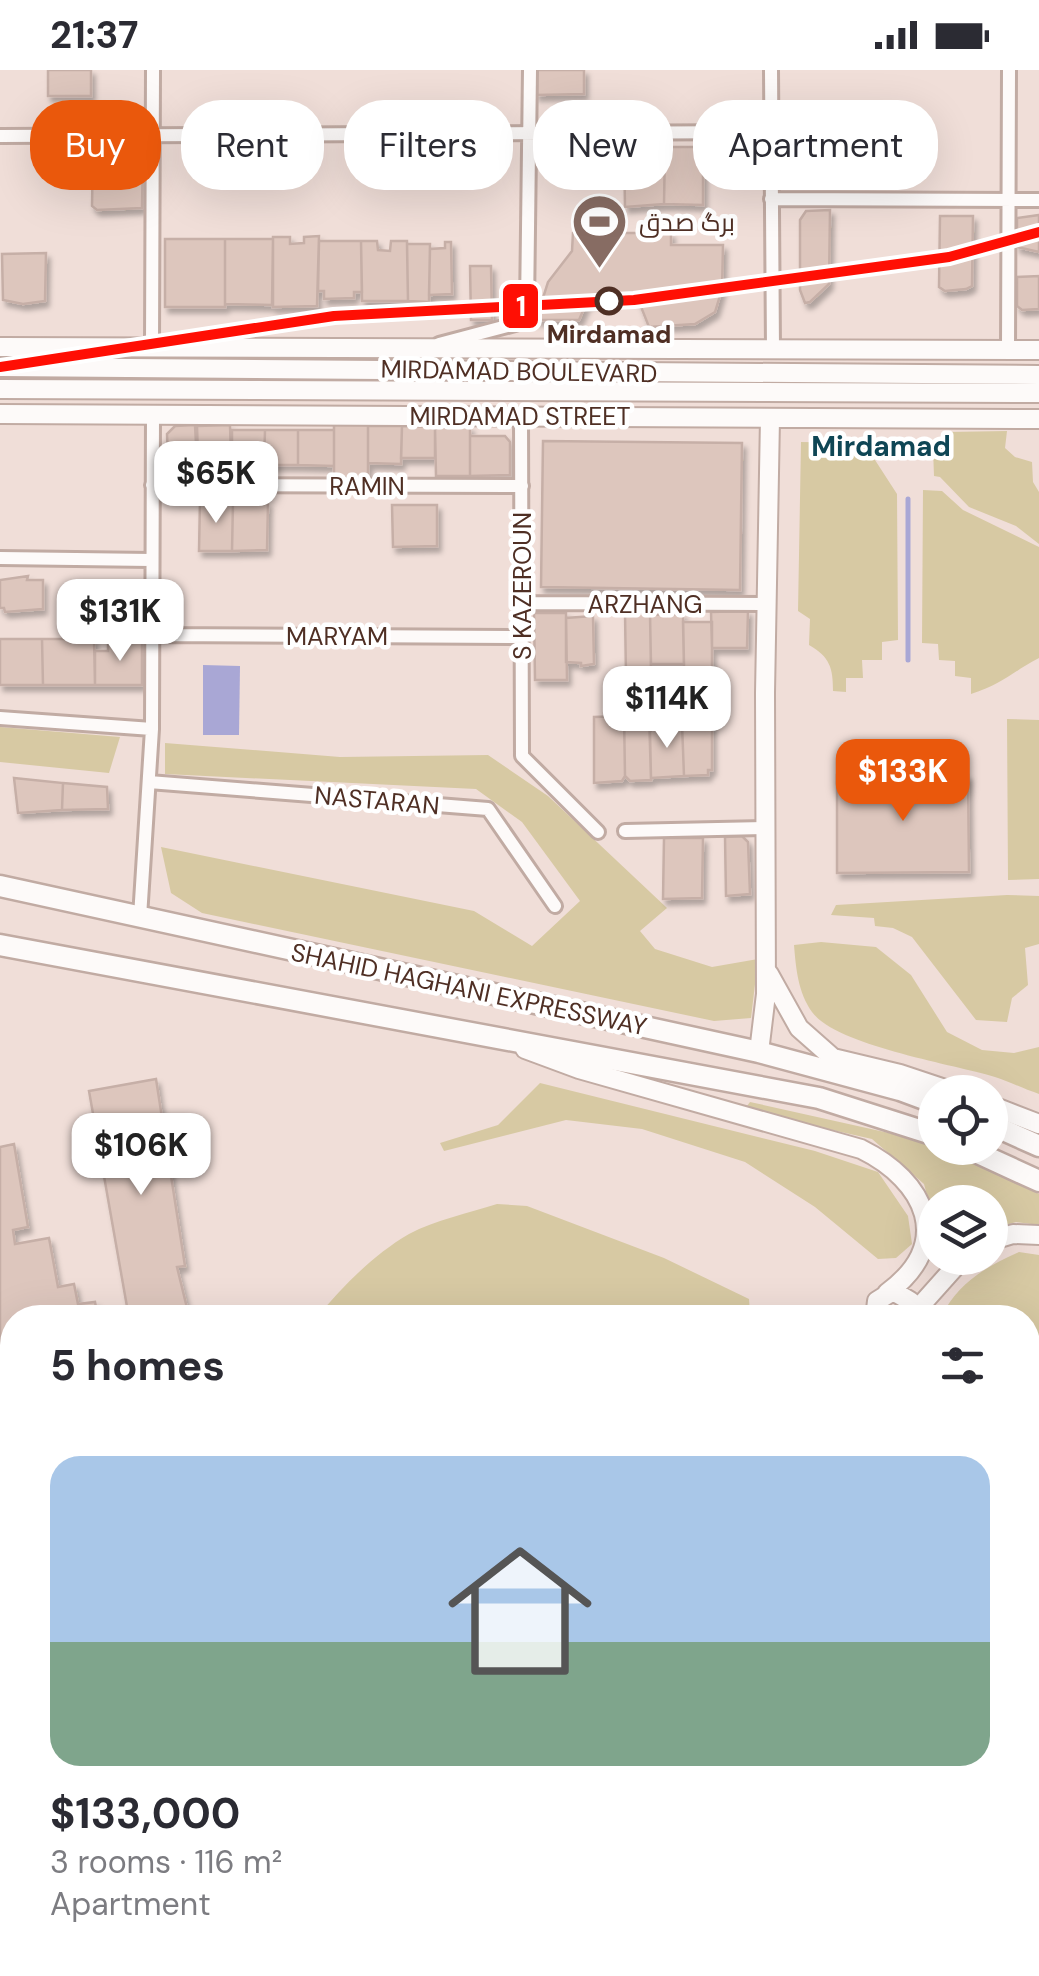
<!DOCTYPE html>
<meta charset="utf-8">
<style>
:root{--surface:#fff;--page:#f2f2f3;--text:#2b2b33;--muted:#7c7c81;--accent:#ea580c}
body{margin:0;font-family:"DM Sans",Cairo,sans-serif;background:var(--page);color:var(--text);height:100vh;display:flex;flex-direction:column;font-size:38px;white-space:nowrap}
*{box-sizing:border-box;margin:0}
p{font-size:32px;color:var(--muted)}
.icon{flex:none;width:55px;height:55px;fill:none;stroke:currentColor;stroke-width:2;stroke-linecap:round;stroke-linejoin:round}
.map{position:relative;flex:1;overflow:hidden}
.sheet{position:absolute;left:0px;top:1235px;width:1040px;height:672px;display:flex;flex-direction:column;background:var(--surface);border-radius:40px 40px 0 0;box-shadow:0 10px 40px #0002}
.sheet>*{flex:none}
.hud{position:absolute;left:30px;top:30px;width:980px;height:90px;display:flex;gap:20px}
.tools{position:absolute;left:918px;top:1005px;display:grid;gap:20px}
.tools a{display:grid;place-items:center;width:90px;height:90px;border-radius:50%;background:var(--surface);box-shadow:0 10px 40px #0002;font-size:50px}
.price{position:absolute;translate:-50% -85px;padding:0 22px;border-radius:20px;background:#fff;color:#222;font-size:32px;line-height:65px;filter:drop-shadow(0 2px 5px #0008)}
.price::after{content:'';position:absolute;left:50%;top:60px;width:30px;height:22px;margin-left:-15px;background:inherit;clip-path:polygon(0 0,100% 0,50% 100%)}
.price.selected{background:var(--accent);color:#fff}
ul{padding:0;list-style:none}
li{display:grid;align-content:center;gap:20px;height:530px;padding:0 50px}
li span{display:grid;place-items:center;height:310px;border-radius:30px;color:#555}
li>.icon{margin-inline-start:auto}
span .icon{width:180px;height:180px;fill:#fffc;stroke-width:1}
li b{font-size:42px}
h2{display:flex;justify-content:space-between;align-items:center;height:120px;padding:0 50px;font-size:42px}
.pill{padding:0 35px;border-radius:40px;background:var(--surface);box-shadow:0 10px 40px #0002;font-size:35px;line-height:90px}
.pill.selected{background:var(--accent);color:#fff}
.status{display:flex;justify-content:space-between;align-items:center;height:70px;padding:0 50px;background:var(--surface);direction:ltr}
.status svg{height:28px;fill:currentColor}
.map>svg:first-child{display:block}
.green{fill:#d7c9a3}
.water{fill:#a9a7d5}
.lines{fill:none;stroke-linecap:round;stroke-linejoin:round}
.stream{stroke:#a9a7d5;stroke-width:5}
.building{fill:#ddc6bd;stroke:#c6afa7;stroke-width:2.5;filter:url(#shadow)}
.minor-casing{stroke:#c1aba3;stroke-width:18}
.secondary-casing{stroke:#c1aba3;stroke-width:22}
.trunk-casing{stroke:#c1aba3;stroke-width:25}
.minor{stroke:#fdfaf9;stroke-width:12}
.secondary{stroke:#fdfaf9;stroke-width:18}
.trunk{stroke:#fdfaf9;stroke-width:20}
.metro-1-casing{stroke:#fff;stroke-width:18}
.metro-1{stroke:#ff0f04;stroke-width:10}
.stop-dot{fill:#fff;stroke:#4f2f24;stroke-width:5}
.labels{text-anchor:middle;stroke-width:9;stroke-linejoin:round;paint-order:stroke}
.poi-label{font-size:25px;fill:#4f2f24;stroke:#fff;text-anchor:start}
.stop-label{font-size:25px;font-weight:bold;fill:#4f2f24;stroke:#fff}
.street-label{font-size:25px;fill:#4f2f24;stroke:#fff}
.neighbourhood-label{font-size:28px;font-weight:bold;fill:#0f4655;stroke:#fff}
.line-badge{stroke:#fff;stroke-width:4}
.badge-label{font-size:28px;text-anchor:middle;font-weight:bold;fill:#fff}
</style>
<div class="status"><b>21:37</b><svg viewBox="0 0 49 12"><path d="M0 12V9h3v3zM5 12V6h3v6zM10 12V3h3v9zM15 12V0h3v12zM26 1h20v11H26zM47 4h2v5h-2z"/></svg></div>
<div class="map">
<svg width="1039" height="1906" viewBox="0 0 1039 1906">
<defs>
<filter id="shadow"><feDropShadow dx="3.5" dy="5.5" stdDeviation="2.5" flood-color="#0004"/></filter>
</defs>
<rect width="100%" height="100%" fill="#f0ded8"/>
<path class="green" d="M1007 361 1005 378 1015 387 1032 392 1033 412 1039 422V474L1016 456 969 437 940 407 934 406 933 379 948 362Z
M801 372 864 373 897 424 898 570 882 572V590H862L863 608H846V622L833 621C833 598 830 587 809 575L810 549 798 541Z
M923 420 942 421 963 440 1039 477V588C1012 602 1003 614 971 624V608L955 606V591L939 590 938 574 922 573Z
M1007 649 1039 650V809L1008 810Z
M0 657 120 667 109 703 0 692Z
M165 673 340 687 488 685 548 726 667 838 640 861 655 879 712 897 758 889 751 948 714 951 202 843 171 823 161 777 474 841 532 876 580 831 522 752 476 719 165 704Z
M1007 825 1039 826V874L1025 878 1028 915 1012 928 1007 952 976 950 912 867 893 858 875 856 874 848 831 845 836 835Z
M821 872 876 877 911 905 947 962 982 980 1014 983 1039 977V1024C1024 1019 1010 1012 995 1007 953 994 837 976 812 942 798 922 796 899 794 875Z
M540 1013 815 1081 878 1102 908 1146 912 1174 896 1188 878 1189 815 1137 745 1092 642 1059 566 1050 444 1081 440 1073 498 1055Z
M750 1032 907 1067 968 1087 1039 1124V1155L1016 1152 990 1159V1132H935V1155L924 1114 872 1069 744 1040Z
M497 1134 527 1136 664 1188 749 1229 750 1243 743 1248 317 1247C343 1216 373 1185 409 1164 435 1150 469 1143 497 1134Z
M1019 1182 1039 1185V1441L1028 1424V1248L941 1247C958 1213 985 1197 1019 1182Z"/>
<path class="water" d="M203 595 240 596 239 665H203Z"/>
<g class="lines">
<path class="stream" d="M908 429V590"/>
</g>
<path class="building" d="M48 0H91V26H48Z
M536 0H584V24L536 25Z
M624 77H665L664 134 625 137Z
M665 77H703V135L664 134Z
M137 78 143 83 142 138 97 140 92 136 93 79Z
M830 140 829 214 810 232 805 233 800 220V150L806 141Z
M1039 145V182L1017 177V148Z
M940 146H973L972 216 966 219 945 221 939 217Z
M573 163H671V175H723L722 219 715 242 695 254 649 257 638 229 608 223 586 234 579 250H536L548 212 572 181Z
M319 166 317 236 273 237V167H290V174L304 173V167Z
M165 169H225V237H165Z
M225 169H273L272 235 225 234Z
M319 171H361L362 222H354V228L324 229V221H318Z
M361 171H377L378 180 390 181 391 171H407L408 231H362Z
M445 172H451L452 224 429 225 430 179 445 178Z
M407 174H430L429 232 408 231Z
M46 183 45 231 23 234 3 230 2 184Z
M470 196H491L492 250H471Z
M1039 206V239L1022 240 1017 236V207Z
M334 350 368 351V411L334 410Z
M195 355 197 393 168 394 167 364 175 356Z
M230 355 231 386 198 387 197 356Z
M368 356H402L401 394 368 393Z
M402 356 435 357V388H401Z
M435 357H470V406H436Z
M232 360H265L264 395H232Z
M265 360H298V395H264Z
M298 360H334V396L298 395Z
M470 366H505L510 372V405L470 406Z
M543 371 742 373 740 520 541 517Z
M200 430 233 431 232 481H199Z
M233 433H268L267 480 232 481Z
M392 435H437V476L393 477Z
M28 506 27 510H43V539L5 542 4 538H0V510Z
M748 541 747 578H712L711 542Z
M650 542 651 603 648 607H626L625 543Z
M534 543H566L567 610H535Z
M683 544 684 594H651L650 545Z
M593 546 594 594 581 596V593L566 592V548Z
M683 552H712V599H684Z
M0 569H42L43 615H0Z
M42 569H94L95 615H43Z
M108 570H142V615H95V581H108Z
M624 643H649L651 710 630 711 625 706Z
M624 646 625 706 622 711 594 713V647Z
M712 652V700H708V705L684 706 682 653Z
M682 653 684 706 651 708 650 662 655 654Z
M837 705H968L969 802 837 803Z
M14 708 63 713 62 740 18 743Z
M63 713 107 717 108 739 62 740Z
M742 766 748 772 750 824 726 826 725 767Z
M664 768H703L702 828 663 829Z
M156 1009 185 1196 177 1197 187 1238 171 1248H129L89 1021Z
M14 1074 28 1157 13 1160 15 1174 49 1168 58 1217 74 1214 78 1234 95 1232 98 1248H12V1522L0 1524V1077Z
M248 1895H400L405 1906H254Z"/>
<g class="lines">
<defs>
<path id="minor" d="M771 0 773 279
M0 66 771 62
M771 129 1039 130
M439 274 515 254 527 238 530 0
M152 277 153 0
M1008 280 1009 0
M521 346 522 686 598 762
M152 415 522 416
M0 488 151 490
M523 533 766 534
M151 565 523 567
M0 648 152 659
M149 712 488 739 555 836
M625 761 765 758
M140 847 152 659 153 345"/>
<path id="secondary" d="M0 277 1039 280
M0 297 1039 305
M0 319 1039 323
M0 344 1039 349
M769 904 799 958 833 988 900 1004 954 1022
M525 979 579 999 861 1079C926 1111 955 1173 887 1223
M759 982 766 924 765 623 770 348
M990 1035 1039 1054
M990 1171 1013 1164 1039 1165
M913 1244 963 1188
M875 1248 877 1231 893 1221 910 1231 911 1248"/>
<path id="trunk" d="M0 816 759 982 900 1020 935 1033
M0 875 819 1028 935 1065
M990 1054 1039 1076
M967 1078 1039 1111"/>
</defs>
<use href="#minor" class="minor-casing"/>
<use href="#secondary" class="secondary-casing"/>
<use href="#trunk" class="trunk-casing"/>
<use href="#minor" class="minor"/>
<use href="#secondary" class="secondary"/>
<use href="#trunk" class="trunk"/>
<defs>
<path id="metro-1" d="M0 297 334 246 634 230 949 187 1039 162"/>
</defs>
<use href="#metro-1" class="metro-1-casing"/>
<use href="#metro-1" class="metro-1"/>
</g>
<defs>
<symbol id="stadium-pin" viewBox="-11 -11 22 30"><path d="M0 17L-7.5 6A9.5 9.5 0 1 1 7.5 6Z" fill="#876c63" stroke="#fff"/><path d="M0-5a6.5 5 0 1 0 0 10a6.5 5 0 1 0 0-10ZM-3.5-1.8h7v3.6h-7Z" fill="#fff"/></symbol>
</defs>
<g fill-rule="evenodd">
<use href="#stadium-pin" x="568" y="120" width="63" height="86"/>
</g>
<circle class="stop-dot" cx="609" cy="231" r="12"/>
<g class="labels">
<g class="poi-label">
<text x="639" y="161">برگ صدق</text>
</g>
<g class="stop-label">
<text x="609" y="273">Mirdamad</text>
</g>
<g class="street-label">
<text transform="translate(519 301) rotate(1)" y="9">MIRDAMAD BOULEVARD</text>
<text x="520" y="355">MIRDAMAD STREET</text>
<text x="367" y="425">RAMIN</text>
<text transform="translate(522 516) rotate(-90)" y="9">S KAZEROUN</text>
<text x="645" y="543">ARZHANG</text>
<text x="337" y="575">MARYAM</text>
<text transform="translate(377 730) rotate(5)" y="9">NASTARAN</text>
<text transform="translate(469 919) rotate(12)" y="9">SHAHID HAGHANI EXPRESSWAY</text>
</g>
<g class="neighbourhood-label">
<text x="881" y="386">Mirdamad</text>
</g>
</g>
<rect class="line-badge" x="501" y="212" width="39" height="48" rx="10" fill="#ff0f04"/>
<g class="badge-label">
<text x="521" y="246">1</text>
</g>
</svg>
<div class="tools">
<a><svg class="icon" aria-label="locate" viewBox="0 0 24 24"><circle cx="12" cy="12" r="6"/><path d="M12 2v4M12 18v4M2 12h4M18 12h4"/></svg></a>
<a><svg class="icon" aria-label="layers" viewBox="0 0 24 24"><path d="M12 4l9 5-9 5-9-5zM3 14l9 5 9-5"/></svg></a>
</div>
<b class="price" style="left:216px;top:456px">$65K</b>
<b class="price" style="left:120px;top:594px">$131K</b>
<b class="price" style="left:667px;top:681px">$114K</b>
<b class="price selected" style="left:903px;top:754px">$133K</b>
<b class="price" style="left:141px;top:1128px">$106K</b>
<div class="hud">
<a class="pill selected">Buy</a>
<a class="pill">Rent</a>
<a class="pill">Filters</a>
<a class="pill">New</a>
<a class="pill">Apartment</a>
</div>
<section class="sheet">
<h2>5 homes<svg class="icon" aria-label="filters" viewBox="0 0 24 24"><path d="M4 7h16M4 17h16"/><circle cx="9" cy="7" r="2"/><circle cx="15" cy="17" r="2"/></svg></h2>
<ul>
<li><span style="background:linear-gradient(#a9c7e8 60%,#7fa58c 0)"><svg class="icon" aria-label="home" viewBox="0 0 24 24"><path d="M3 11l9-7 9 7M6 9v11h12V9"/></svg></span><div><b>$133,000</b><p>3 rooms · 116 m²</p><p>Apartment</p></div></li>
</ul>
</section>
</div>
